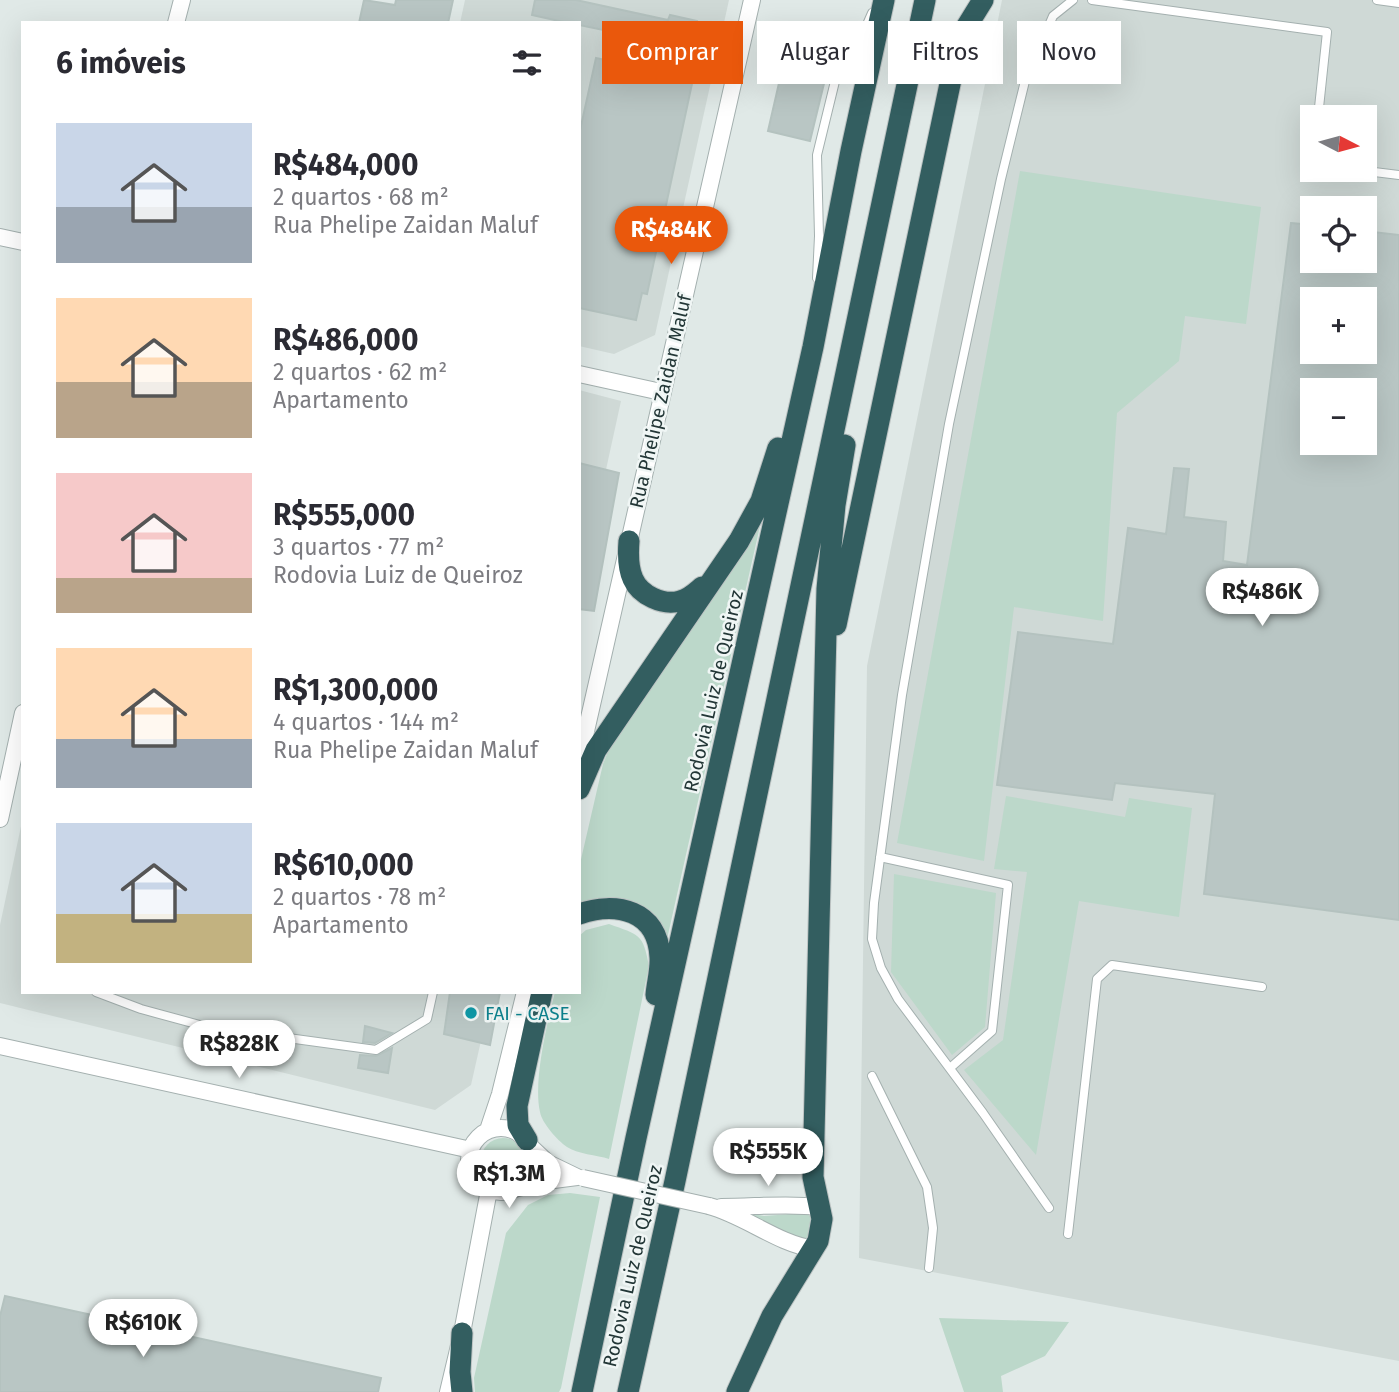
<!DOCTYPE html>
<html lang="pt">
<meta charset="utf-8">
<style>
:root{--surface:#fff;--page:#f2f2f3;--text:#2b2b33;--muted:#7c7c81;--accent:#ea580c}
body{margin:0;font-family:"Fira Sans",sans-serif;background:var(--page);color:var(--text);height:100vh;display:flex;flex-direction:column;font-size:26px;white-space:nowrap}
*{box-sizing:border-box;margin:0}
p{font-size:23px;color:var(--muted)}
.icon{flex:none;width:38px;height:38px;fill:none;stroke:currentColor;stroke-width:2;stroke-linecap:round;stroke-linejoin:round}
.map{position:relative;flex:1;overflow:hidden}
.panel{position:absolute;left:21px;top:21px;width:560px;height:973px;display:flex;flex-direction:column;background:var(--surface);border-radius:0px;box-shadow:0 7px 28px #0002}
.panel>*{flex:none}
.hud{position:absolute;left:602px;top:21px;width:665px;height:63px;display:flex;gap:14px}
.needle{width:46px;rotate:96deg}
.tools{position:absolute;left:1300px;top:105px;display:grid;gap:14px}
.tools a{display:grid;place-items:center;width:77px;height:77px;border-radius:0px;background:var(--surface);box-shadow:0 7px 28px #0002;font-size:35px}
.price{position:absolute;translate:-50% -60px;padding:0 16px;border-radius:24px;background:#fff;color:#222;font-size:23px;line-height:46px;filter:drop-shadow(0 2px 4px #0008)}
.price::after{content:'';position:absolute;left:50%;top:42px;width:21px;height:16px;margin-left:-10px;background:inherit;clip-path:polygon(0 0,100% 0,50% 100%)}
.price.on{background:var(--accent);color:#fff}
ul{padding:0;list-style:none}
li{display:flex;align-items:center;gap:21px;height:175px;padding:0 35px}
li span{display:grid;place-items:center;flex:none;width:196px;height:140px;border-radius:0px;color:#555}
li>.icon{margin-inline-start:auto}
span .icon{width:84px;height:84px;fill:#fffc;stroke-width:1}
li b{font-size:30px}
h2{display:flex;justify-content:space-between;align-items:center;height:84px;padding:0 35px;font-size:30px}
.chip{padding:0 24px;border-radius:0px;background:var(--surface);box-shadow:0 7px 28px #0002;font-size:24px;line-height:63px}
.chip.on{background:var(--accent);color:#fff}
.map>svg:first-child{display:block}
.built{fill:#cfd9d6;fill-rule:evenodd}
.green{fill:#bcd8ca}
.building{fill:#b9c6c4;stroke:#b4c2bf;stroke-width:2;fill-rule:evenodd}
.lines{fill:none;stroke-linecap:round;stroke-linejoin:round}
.service-casing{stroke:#a4b0af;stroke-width:10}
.minor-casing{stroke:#a4b0af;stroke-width:18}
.motorway-casing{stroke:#bdc3c3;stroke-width:23}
.service{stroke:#fff;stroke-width:8}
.minor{stroke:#fff;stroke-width:16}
.motorway{stroke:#335e60;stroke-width:21}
.minor-bridge-casing{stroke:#a4b0af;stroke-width:18;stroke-linecap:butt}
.minor-bridge{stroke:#fff;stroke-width:16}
.culture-dot{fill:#0f9aa8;stroke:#f0f6f5;stroke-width:2.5}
.labels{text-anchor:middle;stroke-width:5;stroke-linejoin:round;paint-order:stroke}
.street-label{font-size:19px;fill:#233737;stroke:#f0f6f5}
.culture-label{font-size:19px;fill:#0d838f;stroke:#f0f6f5;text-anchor:start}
</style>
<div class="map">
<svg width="1399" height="1392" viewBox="0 0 1399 1392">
<rect width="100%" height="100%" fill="#e0e9e7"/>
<path class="built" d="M465 0H729L655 335 614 354 579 346V23H460Z
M1002 0H1399V1361L859 1258 867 666ZM1312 117H1365V170H1312ZM1312 208H1365V261H1312ZM1312 299H1365V352H1312ZM1312 390H1365V443H1312Z
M579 390 621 401 579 593Z
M23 817V992H492L471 1085 435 1110 0 1003V925Z"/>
<path class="green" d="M1020 171 1261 207 1246 324 1185 316 1179 361 1117 413 1103 621 1014 607 984 861 897 843Z
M759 524 760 526 665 948 654 924 579 910V868L603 764 609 749Z
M1006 796 1125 817 1129 798 1192 808 1179 917 1079 901 1036 1155 964 1070 1003 1040 1027 872 994 869Z
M894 874 996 893 985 1027 952 1055 891 972Z
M609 924C639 935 643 933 649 966L609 1159C597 1155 577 1154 567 1147 557 1140 542 1123 540 1112 533 1082 547 1023 555 992H579V936L586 930Z
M481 1160a22 22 0 1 1 44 0a22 22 0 1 1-44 0Z
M570 1193 600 1197 561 1388 559 1392H475L474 1378 506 1233 528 1205 548 1195Z
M736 1211 764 1216 804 1213 813 1217 808 1240 791 1236Z
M939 1318 1069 1322 1045 1356 1001 1376 1003 1392H964Z"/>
<path class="building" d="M364 0 395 5 396 0H453L448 23H359Z
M535 0H576L668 20 670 15 697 21 691 48 579 25V23H568L532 15Z
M785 57 828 67 810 141 768 131Z
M596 58 693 79 647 294 642 293 636 320 579 308V135Z
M1291 223 1312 225V261H1365V231L1399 235V920L1204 894 1215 794 1115 783 1112 800 997 785 1018 632 1113 644 1128 528 1166 534 1174 468 1189 469 1184 517 1226 522 1223 561 1247 565ZM1312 299H1365V352H1312ZM1312 390H1365V443H1312Z
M579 463 619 473 594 611 579 609Z
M450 992H500L490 1045 444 1034Z
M365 1026 392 1033 375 1043 363 1042Z
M392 1048 388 1073 358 1068 360 1055 376 1056Z
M5 1296 381 1378 378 1392H0V1316Z"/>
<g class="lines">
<defs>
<path id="service" d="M1092 0 1327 32 1318 117
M1377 0 1399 3
M1358 170 1399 175
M817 278 819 236 817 155 838 69 861 38 872 13
M880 857 1008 885 992 1031 950 1068
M96 992 141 1009 207 1027 376 1050 427 1019 433 992
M872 1076 927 1187 933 1228 929 1268
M1049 1208 983 1113 898 999 881 968 872 939 874 903 902 695 949 424 1001 179 1025 81 1053 16 1073 0
M1068 1234 1097 979 1112 965 1262 987"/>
<path id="minor" d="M176 23 182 0
M0 237 23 242
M579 374 661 392
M579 762 752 0
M0 819 23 713
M0 1046 471 1150
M469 1160a32 32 0 1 1 64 0a32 32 0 1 1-64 0Z
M488 1130 500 1094 525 992
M531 1147 548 1163 577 1177
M518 1188 546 1181 577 1177
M709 1206C746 1216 776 1243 814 1249
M721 1207C755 1207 787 1203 820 1207
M448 1392 462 1333 489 1190"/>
<path id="motorway" d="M629 541C628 553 628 568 633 579 640 595 663 606 680 601 689 599 695 593 702 587
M836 625 954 65 962 34 983 0
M579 789 596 750 739 541 761 501 778 448
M579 914C616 901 658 910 660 957 661 969 657 983 656 995
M527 1140 518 1125 517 1106 542 992
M462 1333 460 1372 462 1392
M582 1392 636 1138 813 347 851 151 884 0
M628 1392 675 1181 925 0
M737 1392 772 1316 818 1241 822 1219 813 1177 827 589 835 505 845 445"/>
</defs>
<use href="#service" class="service-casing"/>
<use href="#minor" class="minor-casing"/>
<use href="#motorway" class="motorway-casing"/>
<use href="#service" class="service"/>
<use href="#minor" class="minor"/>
<use href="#motorway" class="motorway"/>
<defs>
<path id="minor-bridge" d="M583 1178 709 1206"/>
</defs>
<use href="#minor-bridge" class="minor-bridge-casing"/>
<use href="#minor-bridge" class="minor-bridge"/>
</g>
<circle class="culture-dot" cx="471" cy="1013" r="7"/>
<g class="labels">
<g class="street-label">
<text transform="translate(660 401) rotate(-77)" y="7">Rua Phelipe Zaidan Maluf</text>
<text transform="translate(713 691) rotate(-77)" y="7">Rodovia Luiz de Queiroz</text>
<text transform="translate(632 1266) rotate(-77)" y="7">Rodovia Luiz de Queiroz</text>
</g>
<g class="culture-label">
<text x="485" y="1020">FAI - CASE</text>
</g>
</g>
</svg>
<div class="tools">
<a><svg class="needle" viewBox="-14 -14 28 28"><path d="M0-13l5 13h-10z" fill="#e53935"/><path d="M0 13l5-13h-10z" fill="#7c7c81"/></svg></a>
<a><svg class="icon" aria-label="locate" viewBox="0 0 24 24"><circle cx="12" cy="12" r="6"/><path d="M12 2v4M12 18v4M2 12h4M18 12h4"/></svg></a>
<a>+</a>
<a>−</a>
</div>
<b class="price on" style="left:671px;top:266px">R$484K</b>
<b class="price" style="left:1262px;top:628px">R$486K</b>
<b class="price" style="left:239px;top:1080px">R$828K</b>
<b class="price" style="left:768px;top:1188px">R$555K</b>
<b class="price" style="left:509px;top:1210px">R$1.3M</b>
<b class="price" style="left:143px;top:1359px">R$610K</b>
<div class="hud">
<a class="chip on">Comprar</a>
<a class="chip">Alugar</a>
<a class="chip">Filtros</a>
<a class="chip">Novo</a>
</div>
<section class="panel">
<h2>6 imóveis<svg class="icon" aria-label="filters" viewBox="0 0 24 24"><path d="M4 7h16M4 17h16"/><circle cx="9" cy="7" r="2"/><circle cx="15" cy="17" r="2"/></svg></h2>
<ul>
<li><span style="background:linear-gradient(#c9d6e8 60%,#9aa5b1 0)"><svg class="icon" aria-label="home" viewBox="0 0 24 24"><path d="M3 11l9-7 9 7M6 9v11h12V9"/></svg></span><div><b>R$484,000</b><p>2 quartos · 68 m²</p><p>Rua Phelipe Zaidan Maluf</p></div></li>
<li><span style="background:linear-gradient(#ffd9b3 60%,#b9a48a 0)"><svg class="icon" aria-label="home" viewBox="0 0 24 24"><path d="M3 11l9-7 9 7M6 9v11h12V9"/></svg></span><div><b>R$486,000</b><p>2 quartos · 62 m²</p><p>Apartamento</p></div></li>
<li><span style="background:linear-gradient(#f6c9c9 75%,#b9a48a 0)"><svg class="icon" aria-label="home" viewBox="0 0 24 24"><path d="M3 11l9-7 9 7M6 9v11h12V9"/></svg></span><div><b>R$555,000</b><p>3 quartos · 77 m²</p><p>Rodovia Luiz de Queiroz</p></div></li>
<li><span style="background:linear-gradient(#ffd9b3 65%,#9aa5b1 0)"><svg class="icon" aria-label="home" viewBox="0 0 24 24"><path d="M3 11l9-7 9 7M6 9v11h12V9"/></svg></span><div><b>R$1,300,000</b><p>4 quartos · 144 m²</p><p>Rua Phelipe Zaidan Maluf</p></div></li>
<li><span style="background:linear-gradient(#c9d6e8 65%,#c2b280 0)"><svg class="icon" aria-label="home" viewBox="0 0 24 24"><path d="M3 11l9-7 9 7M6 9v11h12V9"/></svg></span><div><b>R$610,000</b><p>2 quartos · 78 m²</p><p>Apartamento</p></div></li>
</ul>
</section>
</div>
